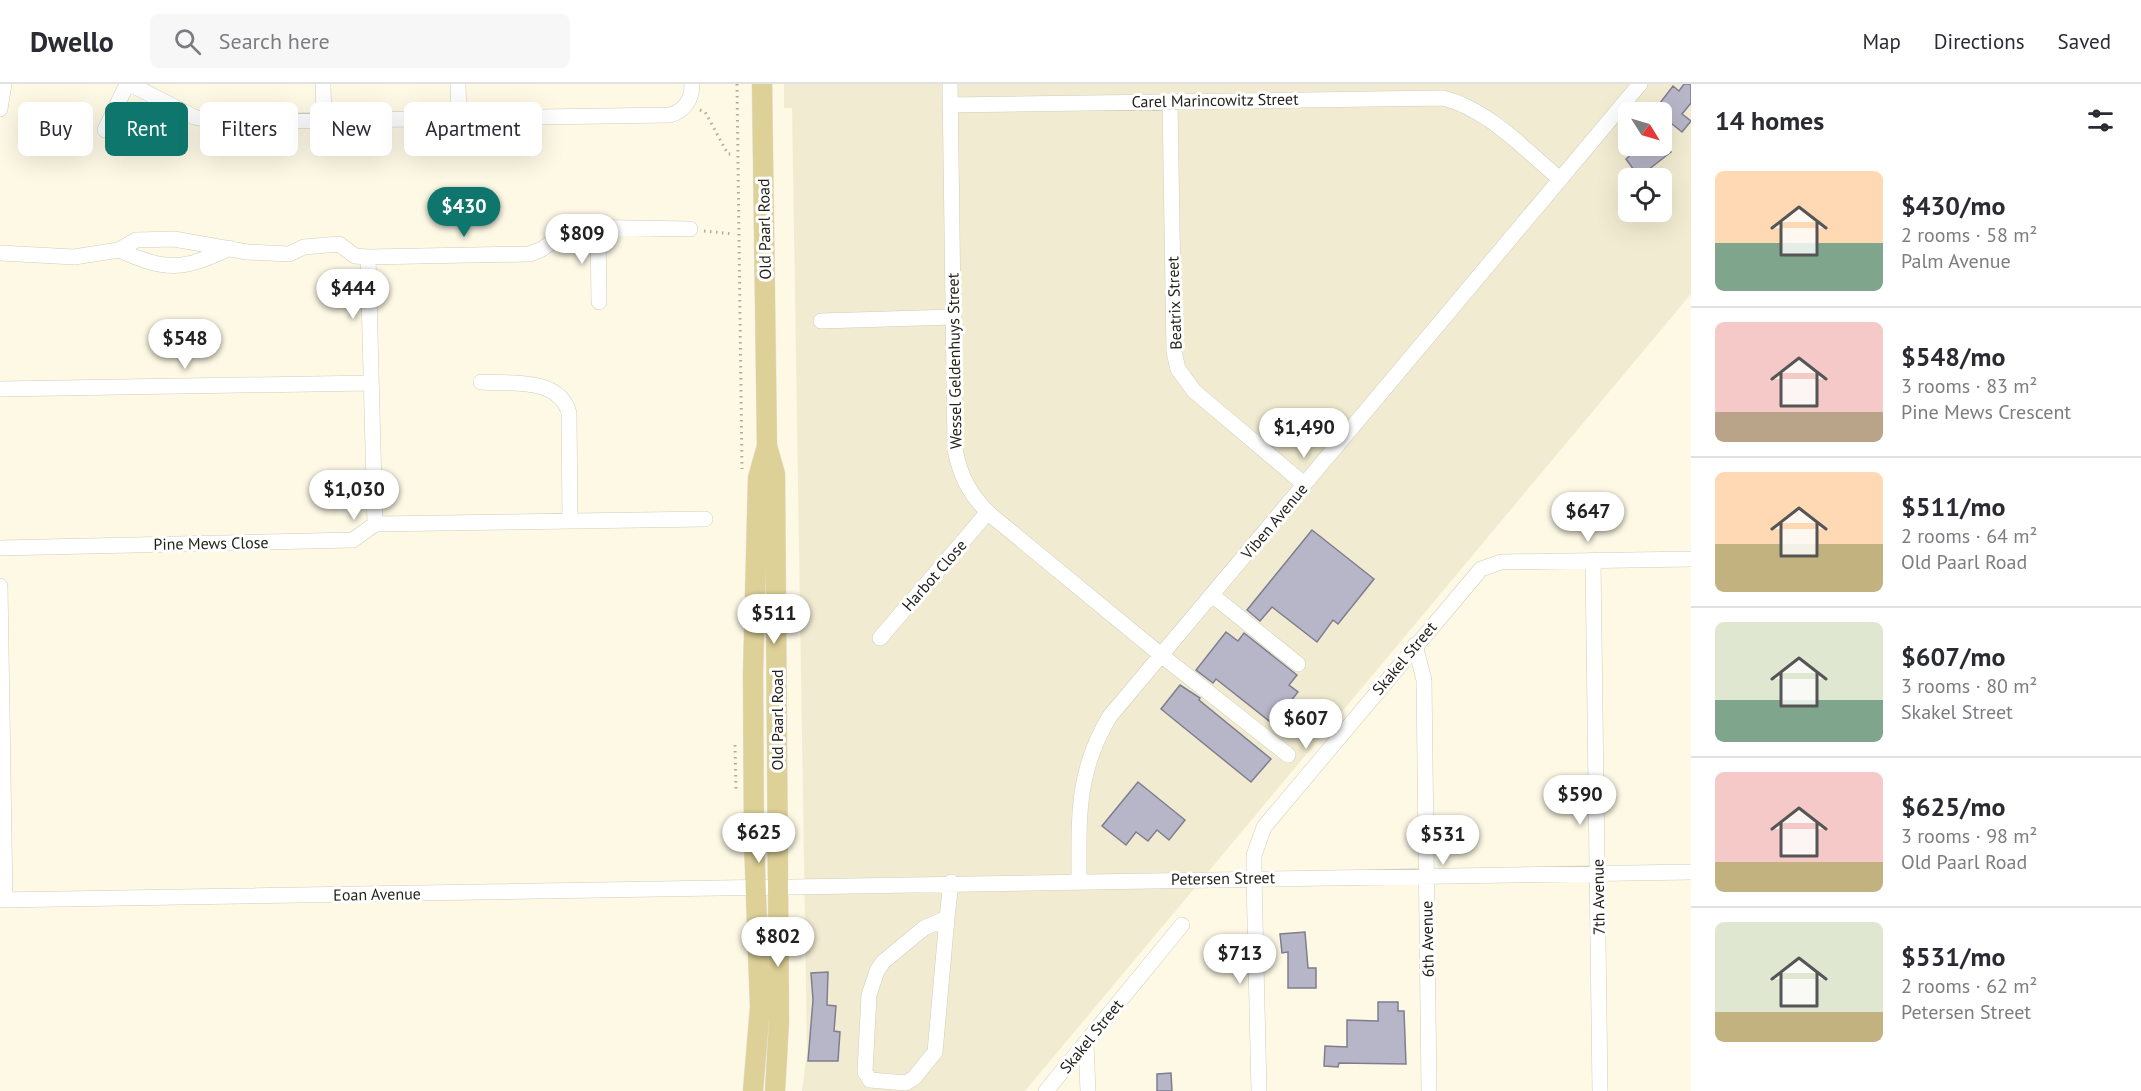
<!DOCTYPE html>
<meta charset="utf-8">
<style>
:root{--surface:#fff;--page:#f7f7f7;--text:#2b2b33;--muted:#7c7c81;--line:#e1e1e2;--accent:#0f766e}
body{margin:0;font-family:"PT Sans",sans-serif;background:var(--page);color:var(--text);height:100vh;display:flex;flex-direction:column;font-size:22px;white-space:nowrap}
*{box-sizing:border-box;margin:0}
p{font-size:20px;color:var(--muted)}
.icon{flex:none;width:33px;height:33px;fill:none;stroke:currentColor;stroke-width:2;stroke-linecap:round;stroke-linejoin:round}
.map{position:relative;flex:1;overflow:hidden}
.sheet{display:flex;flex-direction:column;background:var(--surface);width:450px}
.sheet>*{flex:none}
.hud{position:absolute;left:18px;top:18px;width:570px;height:54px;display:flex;gap:12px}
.needle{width:39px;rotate:127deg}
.fabs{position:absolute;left:1618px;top:18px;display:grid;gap:12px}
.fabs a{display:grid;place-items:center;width:54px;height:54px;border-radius:9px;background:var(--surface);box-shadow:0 6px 24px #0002;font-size:30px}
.price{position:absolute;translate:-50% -51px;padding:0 14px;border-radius:21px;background:#fff;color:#222;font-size:20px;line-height:39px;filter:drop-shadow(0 2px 3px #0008)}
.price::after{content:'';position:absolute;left:50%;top:36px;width:18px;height:14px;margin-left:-9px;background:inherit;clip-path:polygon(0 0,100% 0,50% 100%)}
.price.on{background:var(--accent);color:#fff}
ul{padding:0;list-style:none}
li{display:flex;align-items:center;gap:18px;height:150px;padding:0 24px}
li+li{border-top:2px solid var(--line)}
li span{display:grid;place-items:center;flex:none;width:168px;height:120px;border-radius:9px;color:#555}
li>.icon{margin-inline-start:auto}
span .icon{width:72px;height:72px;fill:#fffc;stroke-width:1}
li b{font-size:26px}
h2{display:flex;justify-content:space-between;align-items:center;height:72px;padding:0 24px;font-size:26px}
.chip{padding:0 21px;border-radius:9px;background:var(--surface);box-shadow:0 6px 24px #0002;font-size:21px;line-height:54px}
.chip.on{background:var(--accent);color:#fff}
header{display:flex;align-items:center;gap:36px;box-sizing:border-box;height:84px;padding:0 30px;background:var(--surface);border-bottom:2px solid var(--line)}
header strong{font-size:28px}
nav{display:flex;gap:33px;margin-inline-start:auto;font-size:21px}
.search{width:420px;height:54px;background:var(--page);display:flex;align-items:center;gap:15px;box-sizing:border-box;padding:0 21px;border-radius:9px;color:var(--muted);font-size:22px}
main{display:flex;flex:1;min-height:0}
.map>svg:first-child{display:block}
.built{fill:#f1ecd1;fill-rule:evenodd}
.building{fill:#b6b6c8;stroke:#7f7e90;stroke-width:1.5}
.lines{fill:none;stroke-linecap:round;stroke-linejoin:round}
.minor-casing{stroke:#d1cdba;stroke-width:16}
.major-casing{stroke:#e5e4e4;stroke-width:21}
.path{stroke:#afac9c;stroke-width:3;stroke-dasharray:1.5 4.5;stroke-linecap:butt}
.minor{stroke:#fff;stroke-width:15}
.major{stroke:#ded198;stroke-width:20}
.labels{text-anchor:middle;stroke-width:6;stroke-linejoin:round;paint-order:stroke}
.street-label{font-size:16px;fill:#23221b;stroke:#fff}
</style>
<header>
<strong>Dwello</strong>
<div class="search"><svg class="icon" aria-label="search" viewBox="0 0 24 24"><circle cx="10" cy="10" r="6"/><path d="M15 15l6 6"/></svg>Search here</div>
<nav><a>Map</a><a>Directions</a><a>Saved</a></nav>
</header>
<main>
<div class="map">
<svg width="1691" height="1007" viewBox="0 0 1691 1007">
<rect width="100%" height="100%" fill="#fdf9e5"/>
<path class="built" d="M784 0H1691V210L1025 1007H802L807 968 792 24H784ZM1629 28H1662V62H1629ZM1629 94H1662V128H1629Z"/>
<path class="building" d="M1684 0H1691V19L1682 30 1691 37 1682 48 1662 32 1663 28H1653L1673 2 1679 7Z
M1631 62H1665L1671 68 1639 93 1626 75 1635 67Z
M1312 446 1374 495 1338 540 1333 536 1317 558 1272 523 1260 537 1247 526Z
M1226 548 1238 557 1244 549 1297 591 1289 601 1298 608 1273 640 1216 595 1213 599 1196 586Z
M1180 601 1200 614 1199 616 1271 675 1251 698 1161 625Z
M1138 698 1185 736 1169 756 1157 746 1148 757 1136 748 1126 761 1102 742Z
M1305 848 1308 884H1316V904H1288V868L1282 869 1280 850Z
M828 888 827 921 836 922 834 947 840 948 838 977H808L813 916 811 889Z
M1378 918H1398V927H1404L1406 980 1339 979 1338 983 1324 982 1325 962 1347 963V936L1378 937Z
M1171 989 1172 1007H1157V990Z"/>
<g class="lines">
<defs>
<path id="minor" d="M130 0 194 33 218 38 670 31C685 27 692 15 692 0
M323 0 324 37
M458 0 459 34
M950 0 955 365C960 393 971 413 992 432L1161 571 1288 671
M1170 17 1174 268 1178 285 1194 307 1304 400
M950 21 1443 14C1488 25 1525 66 1560 95
M0 25 4 0
M105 46 127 0
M598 143 599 218
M119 166C168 188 183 186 230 164
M0 169 74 173 119 166 136 156 174 155 247 168 289 170 304 163 339 160 355 172 368 173 530 170 542 165 573 143 690 145
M368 173 375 440
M821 237 953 233
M481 298C511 300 559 293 569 329L570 437
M0 305 371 299
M0 464 353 456 375 440 705 435
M1593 476 1600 1007
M0 502 5 816
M1212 511 1298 580
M880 554 988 428
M1415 561 1424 596 1429 1007
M1079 796C1079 733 1076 688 1110 632L1640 0
M0 816 1691 788
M947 834 935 968 914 994 906 999 870 996 865 988 869 911 877 887 883 878 924 844 947 834 951 798
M1086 959 1088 1007
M1046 1007 1182 841
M1259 1007 1254 793V771L1264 743 1481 485 1501 478 1691 475"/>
<path id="major" d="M767 362 775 390 779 938 775 1007
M753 1007 760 923 754 757 753 591 758 394 767 362 762 0"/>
</defs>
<use href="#minor" class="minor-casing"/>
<use href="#major" class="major-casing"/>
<path class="path" d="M737 0 742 385
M700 26 705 28 728 70H733
M704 147 734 150
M735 661 736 705"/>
<use href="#minor" class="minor"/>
<use href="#major" class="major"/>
</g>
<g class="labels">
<g class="street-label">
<text transform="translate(1215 16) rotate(-1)" y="6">Carel Marincowitz Street</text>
<text transform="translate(764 145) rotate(-91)" y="6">Old Paarl Road</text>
<text transform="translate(1174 219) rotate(-92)" y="6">Beatrix Street</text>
<text transform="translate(954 277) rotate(-91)" y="6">Wessel Geldenhuys Street</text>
<text transform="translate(1274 437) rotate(-50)" y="6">Viben Avenue</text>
<text transform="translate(211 459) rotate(-1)" y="6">Pine Mews Close</text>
<text transform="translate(934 491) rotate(-49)" y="6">Harbot Close</text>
<text transform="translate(1404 574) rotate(-50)" y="6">Skakel Street</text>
<text transform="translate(777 636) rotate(-90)" y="6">Old Paarl Road</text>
<text transform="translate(1223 794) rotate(-1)" y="6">Petersen Street</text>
<text transform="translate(377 810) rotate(-1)" y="6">Eoan Avenue</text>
<text transform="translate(1598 813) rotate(-91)" y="6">7th Avenue</text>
<text transform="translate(1427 855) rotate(-91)" y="6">6th Avenue</text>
<text transform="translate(1091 952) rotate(-51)" y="6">Skakel Street</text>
</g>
</g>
</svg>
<div class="fabs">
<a><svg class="needle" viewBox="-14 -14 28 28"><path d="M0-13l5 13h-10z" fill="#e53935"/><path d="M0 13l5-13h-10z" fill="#7c7c81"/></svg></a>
<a><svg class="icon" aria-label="locate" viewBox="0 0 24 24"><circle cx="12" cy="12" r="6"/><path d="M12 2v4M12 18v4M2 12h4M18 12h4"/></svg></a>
</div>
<b class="price on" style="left:464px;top:154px">$430</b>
<b class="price" style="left:582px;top:181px">$809</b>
<b class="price" style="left:353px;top:236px">$444</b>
<b class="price" style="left:185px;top:286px">$548</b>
<b class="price" style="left:1304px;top:375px">$1,490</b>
<b class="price" style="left:354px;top:437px">$1,030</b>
<b class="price" style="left:1588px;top:459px">$647</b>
<b class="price" style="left:774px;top:561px">$511</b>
<b class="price" style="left:1306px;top:666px">$607</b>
<b class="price" style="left:1580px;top:742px">$590</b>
<b class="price" style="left:759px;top:780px">$625</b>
<b class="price" style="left:1443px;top:782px">$531</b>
<b class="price" style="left:778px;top:884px">$802</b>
<b class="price" style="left:1240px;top:901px">$713</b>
<div class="hud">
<a class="chip">Buy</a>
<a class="chip on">Rent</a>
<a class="chip">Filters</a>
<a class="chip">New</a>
<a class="chip">Apartment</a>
</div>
</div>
<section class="sheet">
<h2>14 homes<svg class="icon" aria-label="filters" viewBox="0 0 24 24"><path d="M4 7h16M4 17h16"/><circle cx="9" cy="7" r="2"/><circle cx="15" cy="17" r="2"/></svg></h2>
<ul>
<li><span style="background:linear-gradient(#ffd9b3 60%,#7fa58c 0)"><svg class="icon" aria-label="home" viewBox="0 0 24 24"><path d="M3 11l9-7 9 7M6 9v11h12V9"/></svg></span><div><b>$430/mo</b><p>2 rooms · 58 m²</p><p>Palm Avenue</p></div></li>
<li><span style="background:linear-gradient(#f6c9c9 75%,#b9a48a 0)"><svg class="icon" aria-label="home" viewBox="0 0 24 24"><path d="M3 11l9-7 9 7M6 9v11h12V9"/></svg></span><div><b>$548/mo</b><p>3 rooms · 83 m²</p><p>Pine Mews Crescent</p></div></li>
<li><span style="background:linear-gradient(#ffd9b3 60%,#c2b280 0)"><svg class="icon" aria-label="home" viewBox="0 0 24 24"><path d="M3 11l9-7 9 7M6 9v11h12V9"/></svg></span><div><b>$511/mo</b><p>2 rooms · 64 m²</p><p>Old Paarl Road</p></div></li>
<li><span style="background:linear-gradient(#dfe7d0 65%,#7fa58c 0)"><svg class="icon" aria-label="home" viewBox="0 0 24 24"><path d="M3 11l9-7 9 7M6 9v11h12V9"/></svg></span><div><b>$607/mo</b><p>3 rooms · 80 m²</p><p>Skakel Street</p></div></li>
<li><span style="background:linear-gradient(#f6c9c9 75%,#c2b280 0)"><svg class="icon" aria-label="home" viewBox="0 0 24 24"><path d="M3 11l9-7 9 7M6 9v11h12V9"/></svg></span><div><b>$625/mo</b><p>3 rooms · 98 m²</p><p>Old Paarl Road</p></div></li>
<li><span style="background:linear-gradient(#dfe7d0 75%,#c2b280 0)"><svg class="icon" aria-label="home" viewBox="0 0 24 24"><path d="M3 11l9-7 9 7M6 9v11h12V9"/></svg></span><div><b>$531/mo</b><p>2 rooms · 62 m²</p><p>Petersen Street</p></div></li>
</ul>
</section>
</main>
